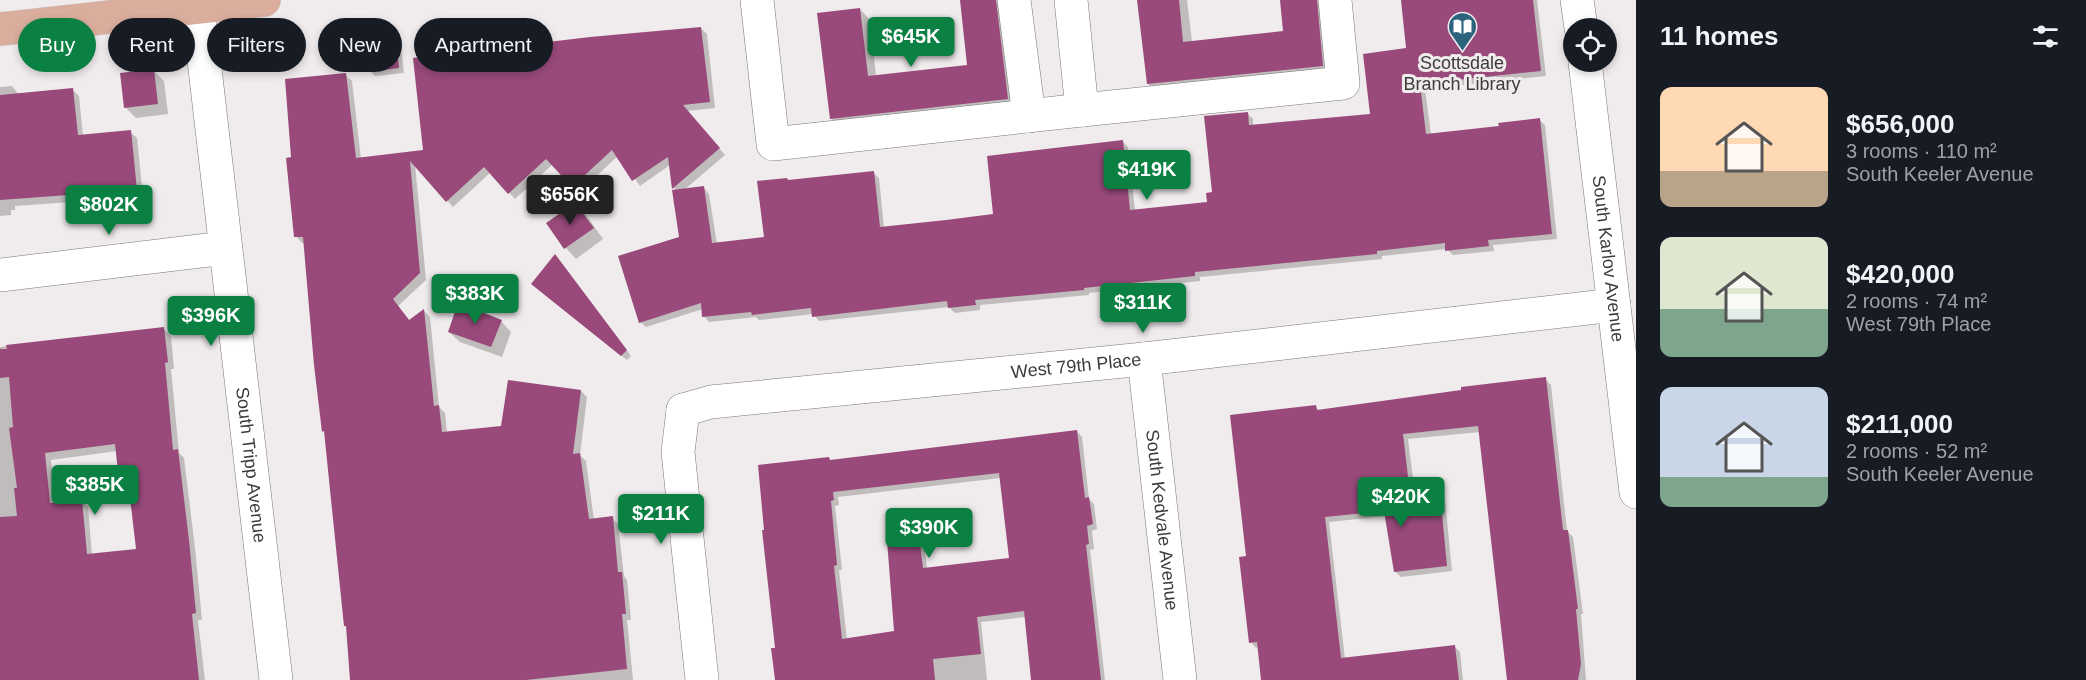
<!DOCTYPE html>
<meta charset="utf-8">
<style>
:root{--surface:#171b24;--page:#20242c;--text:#f1f3f6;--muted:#9ea1a6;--accent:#0b8043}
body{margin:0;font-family:Helvetica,sans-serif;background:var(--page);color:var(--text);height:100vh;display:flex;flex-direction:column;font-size:22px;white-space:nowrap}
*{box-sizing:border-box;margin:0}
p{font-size:20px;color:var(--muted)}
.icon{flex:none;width:33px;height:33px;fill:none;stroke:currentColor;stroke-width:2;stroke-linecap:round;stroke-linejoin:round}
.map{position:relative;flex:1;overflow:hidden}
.details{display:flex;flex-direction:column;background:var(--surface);width:450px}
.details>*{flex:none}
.hud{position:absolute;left:18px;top:18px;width:570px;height:54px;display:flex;gap:12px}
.controls{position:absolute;left:1563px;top:18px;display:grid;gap:12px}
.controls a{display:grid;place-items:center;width:54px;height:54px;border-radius:50%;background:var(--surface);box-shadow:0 3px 9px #0003;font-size:30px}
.price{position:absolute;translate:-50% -51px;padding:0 14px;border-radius:6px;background:var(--accent);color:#fff;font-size:20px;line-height:39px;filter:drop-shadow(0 2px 3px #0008)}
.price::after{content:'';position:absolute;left:50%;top:36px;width:18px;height:14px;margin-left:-9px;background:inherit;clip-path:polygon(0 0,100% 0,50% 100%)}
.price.active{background:#222;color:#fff}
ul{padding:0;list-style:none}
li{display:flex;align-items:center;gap:18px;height:150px;padding:0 24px}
li span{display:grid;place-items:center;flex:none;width:168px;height:120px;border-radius:12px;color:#555}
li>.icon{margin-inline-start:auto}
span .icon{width:72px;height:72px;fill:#fffc;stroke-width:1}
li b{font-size:26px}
h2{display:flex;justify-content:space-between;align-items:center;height:72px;padding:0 24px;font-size:26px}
.chip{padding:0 21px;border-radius:27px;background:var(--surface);box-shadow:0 3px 9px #0003;font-size:21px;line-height:54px}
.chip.active{background:var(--accent);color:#fff}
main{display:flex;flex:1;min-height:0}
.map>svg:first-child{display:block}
.shadow{fill:#0003;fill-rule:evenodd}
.building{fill:#994a7b;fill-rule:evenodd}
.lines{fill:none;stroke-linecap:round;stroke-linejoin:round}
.minor-casing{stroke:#7b7778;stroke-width:34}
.major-casing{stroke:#c9c8c8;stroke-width:34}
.minor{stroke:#fff;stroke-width:33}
.major{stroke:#daad9d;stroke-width:33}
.labels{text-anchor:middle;stroke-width:6;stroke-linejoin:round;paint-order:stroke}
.poi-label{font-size:18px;fill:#3d3b3b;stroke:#f0ebec}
.street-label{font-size:18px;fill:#3d3b3b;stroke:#f0ebec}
</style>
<main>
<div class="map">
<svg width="1636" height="680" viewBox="0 0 1636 680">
<rect width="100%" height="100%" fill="#f0ebec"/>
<path class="shadow" d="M961 0H1001L1018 109 842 129 831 118 860 9 870 20 876 76 969 66Z
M1139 0H1187L1192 42 1284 32 1281 0H1330L1332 76 1159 94 1148 84Z
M1402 0H1537L1546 76 1425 89 1431 135 1500 127 1539 120 1545 125 1557 239 1493 245 1494 251 1453 255 1447 249 1382 256V259L1200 277V281L1089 293V295L980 305V310L955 313 949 307 819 321 813 314 759 320 756 317 709 322 704 316 703 309 646 327 640 322 681 238 676 191 674 188 670 165 640 186 618 156 579 192 553 164 515 199 491 172 453 207 415 164 426 280 398 306 410 321 424 311 430 317 439 407 445 413 447 433 503 427 581 391 587 397 580 455 586 461 594 520 612 518 618 524 624 576 627 580 631 620H627L633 680H352L348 628 345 626 305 243H302L296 236 292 158 345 75 352 81 361 159 425 152 701 28 707 34 715 108 687 111 725 155 684 190 704 188 709 194 717 244 765 239 789 181 873 172 879 178 884 228 994 215 1123 142 1128 147 1135 211 1208 204 1247 113 1253 119V126L1371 115 1408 50Z
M396 41 401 46 404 73 375 76 370 71Z
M154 71 164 81 168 114 136 118 125 107Z
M12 86 19 95 72 89 79 96 83 136 130 132 137 138 143 197 15 206V210H11V215L0 216V87Z
M575 204 586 215 603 239 576 259 566 248 548 223Z
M560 261 631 356 627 360 538 289Z
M501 321 511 332 502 357 460 342 449 332Z
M164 329 171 336 174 369H171L179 453 184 458 195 548 202 620H198L205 680H0V347ZM117 451 121 489 128 496H131L138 550 92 555 88 507 81 500 56 504 51 460Z
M1545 379 1551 385 1567 531 1573 537 1583 614H1581L1586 680H1509L1480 432 1408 439 1414 486 1439 484 1444 489 1452 571 1401 577 1395 571 1386 516 1329 522 1345 659 1455 647 1460 652 1463 680H1263L1259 647 1256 648 1251 642 1247 557 1315 407 1320 411Z
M1077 431 1082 437 1089 499 1094 504 1097 529 1092 531 1094 549 1090 550 1105 680H1033L1026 617 981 622 987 680H776V649L831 461ZM1001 478 1010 559 927 569 924 543 919 537 896 633 847 640 839 570H842L835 506 839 505 838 497Z"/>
<path class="building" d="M960 0H996L1008 99 830 119 817 13 860 8 868 76 967 65Z
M1137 0H1179L1183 42 1283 31 1280 0H1317L1323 66 1147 84Z
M1401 0H1533L1541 71 1420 84 1426 134 1499 126 1498 123 1540 118 1552 234 1488 240 1489 246 1445 251V243L1377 251V254L1195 272V276L1084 288V290L975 300 976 305 948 308 947 301 812 317 811 308 752 315 751 312 702 317 701 303 639 323 618 256 679 237 672 190 704 186 712 243 764 237 757 181 787 178 788 180 874 171 880 227 946 220 993 214 987 156 1123 140 1130 210 1207 202 1206 193 1212 192 1204 116 1248 112 1249 125 1370 114 1363 54 1406 48Z
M701 27 710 102 683 105 720 148 672 189 668 157 632 181 612 150 572 187 546 159 508 194 484 167 446 202 410 161 420 273 393 299 409 320 424 309 434 406 439 405 442 432 501 426 508 380 581 390 573 454 580 453 589 519 613 516 618 572H622L626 614H622L627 669 526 680H350L346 626H344L324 431 322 432 314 365 303 237H294L286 158 291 157 285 79 346 73 356 158 423 150 413 58 590 37Z
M396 39 399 68 369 72 364 43Z
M154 69 158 104 124 108 120 73Z
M73 88 78 135 131 130 137 190 0 200V95Z
M575 203 594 228 564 249 546 223Z
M555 254 627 350 621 356 531 284Z
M458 303 502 320 491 347 448 332Z
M164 327 168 362 165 363 173 450 178 449 189 540 196 613 192 614 199 680H0V517L17 516 14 488H17L9 428 13 427 9 377 0 378V349H7L6 345ZM115 444 120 490 129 489 136 549 87 554 82 499 50 503 45 453Z
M1546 377 1563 530H1568L1578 609H1576L1581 664 1578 680H1507L1478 426 1403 434 1409 485 1439 482 1447 566 1394 572 1384 511 1325 517 1341 658 1455 645 1459 680H1261L1257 642 1249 643 1239 557 1246 556 1230 415 1316 405 1317 410 1461 390V387Z
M1077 430 1085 498 1089 497 1093 524 1087 526 1089 544 1086 545 1101 680H1031L1024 611 977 617 981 654 933 659 935 680H775L771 648H775L762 530H764L758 465 829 457 830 460ZM999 473 1009 558 923 568 919 536 887 540 894 631 842 639 834 566 837 565 831 501 834 500 833 492Z"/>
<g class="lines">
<defs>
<g id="minor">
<path id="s1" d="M197 0 276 680"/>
<path d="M757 0 773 144 1082 110"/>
<path d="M1014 0 1029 116"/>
<path d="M1071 0 1082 110 1343 83 1335 0"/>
<path d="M1577 0 1581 28"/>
<path id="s2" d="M1585 62 1636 492"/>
<path d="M0 275 225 248"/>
<path id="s3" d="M1144 359 1180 680"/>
<path id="s4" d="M683 410 711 402 1144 359 1614 305"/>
<path d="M683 410 678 452 702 680"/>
</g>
<path id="major" d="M0 29 264 0"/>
</defs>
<use href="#minor" class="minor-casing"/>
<use href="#major" class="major-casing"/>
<use href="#minor" class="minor"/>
<use href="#major" class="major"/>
</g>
<defs>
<symbol id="library-pin" viewBox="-11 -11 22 30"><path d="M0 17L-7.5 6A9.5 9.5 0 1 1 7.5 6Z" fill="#2c647e" stroke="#f0ebec"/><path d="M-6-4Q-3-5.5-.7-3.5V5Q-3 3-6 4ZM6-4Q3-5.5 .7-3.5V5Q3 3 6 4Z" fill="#fff"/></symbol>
</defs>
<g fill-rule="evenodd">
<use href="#library-pin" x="1446" y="10" width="33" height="45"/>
</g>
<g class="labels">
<g class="poi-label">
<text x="1462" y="69">Scottsdale<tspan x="1462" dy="21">Branch Library</tspan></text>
</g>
<g class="street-label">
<text dy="6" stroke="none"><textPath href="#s2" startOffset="198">South Karlov Avenue</textPath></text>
<text dy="6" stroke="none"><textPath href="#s4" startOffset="396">West 79th Place</textPath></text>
<text dy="6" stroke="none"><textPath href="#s1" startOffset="468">South Tripp Avenue</textPath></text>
<text dy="6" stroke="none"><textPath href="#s3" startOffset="162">South Kedvale Avenue</textPath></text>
</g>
</g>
</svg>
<div class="controls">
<a><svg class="icon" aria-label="locate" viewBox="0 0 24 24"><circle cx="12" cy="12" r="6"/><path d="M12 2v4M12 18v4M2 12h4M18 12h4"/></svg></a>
</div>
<b class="price" style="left:911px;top:68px">$645K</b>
<b class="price" style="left:1147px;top:201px">$419K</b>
<b class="price active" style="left:570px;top:226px">$656K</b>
<b class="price" style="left:109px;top:236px">$802K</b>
<b class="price" style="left:475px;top:325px">$383K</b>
<b class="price" style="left:1143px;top:334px">$311K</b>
<b class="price" style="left:211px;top:347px">$396K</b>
<b class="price" style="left:95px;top:516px">$385K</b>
<b class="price" style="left:1401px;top:528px">$420K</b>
<b class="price" style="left:661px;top:545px">$211K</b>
<b class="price" style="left:929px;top:559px">$390K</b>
<div class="hud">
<a class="chip active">Buy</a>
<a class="chip">Rent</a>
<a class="chip">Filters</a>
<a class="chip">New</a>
<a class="chip">Apartment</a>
</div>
</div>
<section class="details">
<h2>11 homes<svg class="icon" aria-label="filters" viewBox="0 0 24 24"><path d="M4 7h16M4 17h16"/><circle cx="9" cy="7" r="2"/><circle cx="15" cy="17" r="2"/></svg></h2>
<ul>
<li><span style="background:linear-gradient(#ffd9b3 70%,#b9a48a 0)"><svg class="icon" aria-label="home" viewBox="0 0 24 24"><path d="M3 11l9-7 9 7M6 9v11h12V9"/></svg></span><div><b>$656,000</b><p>3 rooms · 110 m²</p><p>South Keeler Avenue</p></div></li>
<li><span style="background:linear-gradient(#dfe7d0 60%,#7fa58c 0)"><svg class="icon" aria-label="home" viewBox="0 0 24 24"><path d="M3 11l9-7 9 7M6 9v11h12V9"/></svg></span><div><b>$420,000</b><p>2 rooms · 74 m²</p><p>West 79th Place</p></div></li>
<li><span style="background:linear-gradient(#c9d6e8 75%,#7fa58c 0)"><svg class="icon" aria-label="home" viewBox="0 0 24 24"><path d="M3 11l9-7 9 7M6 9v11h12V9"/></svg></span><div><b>$211,000</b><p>2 rooms · 52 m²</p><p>South Keeler Avenue</p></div></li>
</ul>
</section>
</main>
